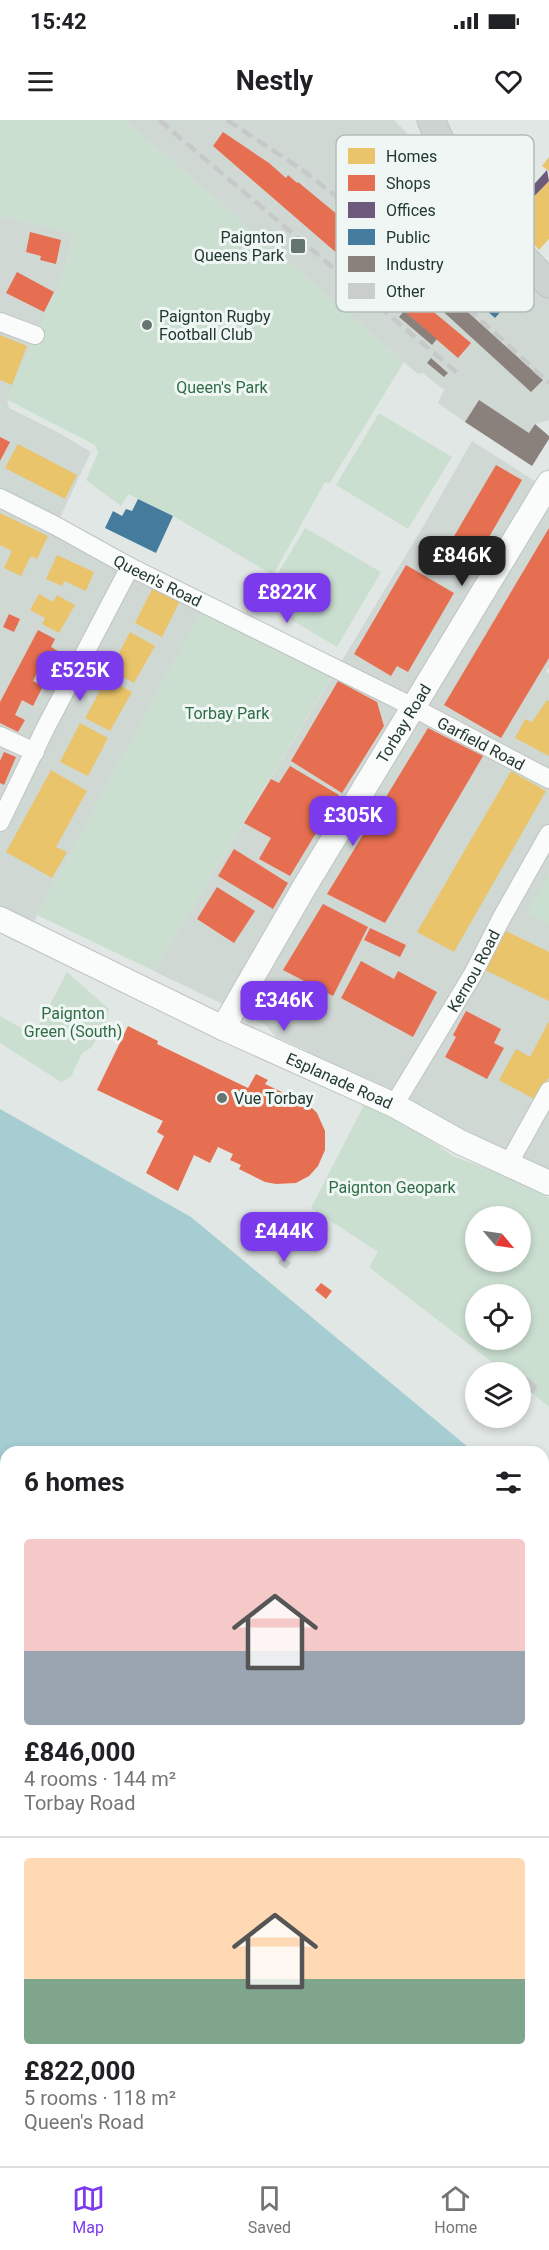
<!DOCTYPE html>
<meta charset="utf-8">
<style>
:root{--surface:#fff;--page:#f2f2f2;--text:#202124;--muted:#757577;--line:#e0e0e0;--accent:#7c3aed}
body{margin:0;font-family:Roboto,sans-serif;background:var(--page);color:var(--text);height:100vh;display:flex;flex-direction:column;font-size:22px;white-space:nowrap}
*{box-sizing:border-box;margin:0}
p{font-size:20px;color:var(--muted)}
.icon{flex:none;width:33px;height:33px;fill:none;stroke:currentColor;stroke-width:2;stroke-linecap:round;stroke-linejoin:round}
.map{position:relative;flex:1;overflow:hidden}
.details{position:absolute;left:0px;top:1326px;width:549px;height:720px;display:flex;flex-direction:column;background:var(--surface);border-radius:18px 18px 0 0;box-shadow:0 3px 9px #0003}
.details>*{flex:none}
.needle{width:39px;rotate:119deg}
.fabs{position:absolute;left:465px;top:1086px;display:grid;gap:12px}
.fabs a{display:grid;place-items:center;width:66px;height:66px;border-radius:50%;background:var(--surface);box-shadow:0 3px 9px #0003;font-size:30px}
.price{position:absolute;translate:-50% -51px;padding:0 14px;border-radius:12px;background:var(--accent);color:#fff;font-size:20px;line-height:39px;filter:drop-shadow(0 2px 3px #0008)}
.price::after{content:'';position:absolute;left:50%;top:36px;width:18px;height:14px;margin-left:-9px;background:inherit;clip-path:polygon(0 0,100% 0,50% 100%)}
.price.active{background:#222;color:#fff}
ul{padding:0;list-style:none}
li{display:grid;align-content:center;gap:12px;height:318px;padding:0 24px}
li+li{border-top:2px solid var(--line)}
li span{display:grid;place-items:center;height:186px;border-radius:6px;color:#555}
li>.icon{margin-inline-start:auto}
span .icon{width:108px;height:108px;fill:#fffc;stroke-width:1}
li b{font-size:26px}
h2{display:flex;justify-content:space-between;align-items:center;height:72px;padding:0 24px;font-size:26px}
.status{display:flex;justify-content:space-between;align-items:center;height:42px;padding:0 30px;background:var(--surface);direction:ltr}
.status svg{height:16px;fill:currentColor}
header{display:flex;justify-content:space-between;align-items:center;height:78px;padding:0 24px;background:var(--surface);font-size:27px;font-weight:700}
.dock{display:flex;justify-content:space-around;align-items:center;height:84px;border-top:2px solid var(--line);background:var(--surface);font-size:16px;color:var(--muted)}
.dock a{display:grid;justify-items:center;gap:3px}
.dock .active{color:var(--accent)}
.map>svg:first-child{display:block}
.built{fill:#d0d8d4}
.green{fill:#cbdfd1;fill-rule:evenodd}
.water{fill:#a5cdd2}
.pier{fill:#e1e7e4}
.homes{fill:#e9c46a}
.shops{fill:#e76f51}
.offices{fill:#6d597a}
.public{fill:#457b9d}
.industry{fill:#8a817c}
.building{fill:#c9cecc}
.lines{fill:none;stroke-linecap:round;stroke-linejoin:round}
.minor-casing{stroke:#bec4c1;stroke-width:20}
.secondary-casing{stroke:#bec4c1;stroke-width:26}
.primary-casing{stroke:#bcc3c1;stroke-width:29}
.minor{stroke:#fafbfb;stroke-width:18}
.secondary{stroke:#fafbfb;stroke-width:24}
.primary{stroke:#cdd3d1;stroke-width:27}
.rail{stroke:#c6c9c8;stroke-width:4.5;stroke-dasharray:12 6;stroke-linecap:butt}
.poi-dot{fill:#657570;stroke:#eff6f3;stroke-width:2}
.labels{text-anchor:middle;stroke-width:6;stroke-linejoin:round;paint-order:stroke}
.poi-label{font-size:16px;fill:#223832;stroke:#eff6f3;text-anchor:start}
.park-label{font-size:16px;fill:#2f6c46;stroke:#eff6f3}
.street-label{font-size:16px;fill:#223832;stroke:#eff6f3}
.key{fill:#eff6f3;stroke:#b2bdb9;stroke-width:1.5}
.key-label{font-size:16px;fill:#223832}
</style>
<div class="status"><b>15:42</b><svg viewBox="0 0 49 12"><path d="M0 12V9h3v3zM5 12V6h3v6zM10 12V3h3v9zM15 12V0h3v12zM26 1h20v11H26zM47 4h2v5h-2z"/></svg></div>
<header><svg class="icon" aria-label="menu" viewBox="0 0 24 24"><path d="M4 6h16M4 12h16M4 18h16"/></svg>Nestly<svg class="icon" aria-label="heart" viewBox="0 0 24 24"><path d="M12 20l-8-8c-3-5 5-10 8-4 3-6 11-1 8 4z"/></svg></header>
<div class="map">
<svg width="549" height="2046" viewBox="0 0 549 2046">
<rect width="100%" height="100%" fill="#e1e7e4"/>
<path class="built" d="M124 0H394L425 31 436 46 438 67 445 76 549 175V300L535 304 529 313 479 281 465 302 438 283 444 270 423 253 418 254 404 242Z
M0 96 74 113 63 154 7 279 9 288 59 313 91 332 56 406 206 483 37 795 30 813 0 799Z
M472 321 549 370V547L546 552 549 554V1063L348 965 305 930 276 917 266 905 154 851 424 405Z"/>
<path class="green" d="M0 0H124L404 242 329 364 325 362 273 455 173 396 128 374 121 386 86 360 98 333 95 325 6 279 63 154 74 114 0 96Z
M379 293 452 337 408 409 336 365Z
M305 408 381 452 337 527 261 482Z
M200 493 332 556 154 851 37 795Z
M549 754V804L527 793Z
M67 852 109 889 107 901 92 927 82 933 71 957 61 962 0 923V896L34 915Z
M364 985 419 1012 453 1036 515 1059 549 1078V1287L521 1264 520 1252H505L369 1147 378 1132 311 1088ZM476 1096H520V1142H476ZM476 1174H520V1220H476Z"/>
<path class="water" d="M0 989 191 1097 474 1332H6V2040H543V1386L549 1390V2046H0Z"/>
<path class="pier" d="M549 1476V1522L543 1529V1483Z"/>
<path class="homes" d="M549 37V51L542 46Z
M549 61V119L539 130 512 99Z
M0 215 27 226 12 265 0 260Z
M18 324 77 355 65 379 5 348Z
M0 393 48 416 37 439 31 436 21 456 4 448 12 431 0 425Z
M57 435 94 452 86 471 64 461 62 466 46 459Z
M154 465 181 479 162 517 135 503Z
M39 474 53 482 57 475 75 485 59 513 42 504 45 498 30 490Z
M130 512 155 526 134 563 110 550Z
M107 558 132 572 110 611 85 598Z
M547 580 549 581V636L515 618 525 599 532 602Z
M80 603 108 618 88 656 60 642Z
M51 650 87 671 56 727 67 732 52 758 6 732Z
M511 651 546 671 454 832 417 812Z
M506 811 549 832V881L485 850Z
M549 901V957L536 980 499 960 516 929 530 937Z"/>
<path class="shops" d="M223 12 269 43 286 58 288 55 297 63 298 62 396 143 387 153 471 223 458 238 213 26Z
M30 112 61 120 56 144 40 140 41 136 26 132Z
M17 152 54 172 44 192 6 173Z
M0 317 10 322 0 341Z
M496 345 522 360 467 455 440 440Z
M549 408V538L501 618 444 585Z
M406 445 454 473 408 552 397 546 391 556 354 534Z
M9 494 20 499 14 512 3 507Z
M38 510 55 519 51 527 61 533 52 551 41 545 33 561 43 566 33 586 22 580 15 595 25 600 18 612 0 603V582Z
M338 561 377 582 384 606 342 673 291 641Z
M428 608 483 636 385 803 327 774Z
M4 632 16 637 4 665 0 663V641Z
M290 646 339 675 290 756 259 739 271 718 244 703 271 659 279 663Z
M234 729 288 763 273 789 218 756Z
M217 767 255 791 234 823 197 799Z
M323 784 368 807 333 876 283 850Z
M370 808 406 825 400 837 364 820Z
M361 841 394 859 398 851 437 872 413 917 341 878Z
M466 891 501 909 494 923 504 928 487 959 445 937 456 917 453 915Z
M128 906 158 921 157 924 248 968 256 954 268 960 265 964 309 985 317 993 325 1011V1030L318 1046 309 1056 296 1063 276 1064 265 1062 239 1049 241 1045 230 1040 233 1034 218 1027 210 1043 194 1035 178 1071 146 1053 164 1016 157 1012 163 1001 97 970Z
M321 1163 332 1171 326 1179 315 1170Z"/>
<path class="offices" d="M547 50 549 61 512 99 507 94Z"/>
<path class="public" d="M432 69 462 97 440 121 461 142 484 117 499 131 486 145 518 172 495 198 416 127 431 113 411 94Z
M138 379 173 396 156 433 105 408 113 391 122 396 126 389 132 391Z"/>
<path class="industry" d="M408 138 543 260 531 272 436 185 432 188 394 154Z
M404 191 437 219 432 225 399 197Z
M431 238 448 253 444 257 427 243Z
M479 280 529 313 535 304 549 316V319L532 346 465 302Z"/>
<path class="building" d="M316 1100 329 1109 324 1115 312 1107Z
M282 1137 291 1143 286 1149 278 1143Z
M524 1255 538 1266 533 1274 520 1264V1260Z"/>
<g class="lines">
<defs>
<g id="minor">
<path d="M0 202 35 215"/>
<path id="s1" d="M0 378 56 406 130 447 397 579 549 659"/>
<path d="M0 616 35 632"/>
<path d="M0 702 46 607 130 447"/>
<path id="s2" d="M394 985 473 854 501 799 549 714"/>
<path d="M509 1043 549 971"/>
</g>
<g id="secondary">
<path id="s3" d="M0 799 223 908 394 985 460 1022 549 1063"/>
<path id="s4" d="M223 908 305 766 549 363"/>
</g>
<path id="primary" d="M431 0 460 64 504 117 549 164"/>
</defs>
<use href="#minor" class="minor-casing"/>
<use href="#secondary" class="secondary-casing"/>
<use href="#primary" class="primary-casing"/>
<use href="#minor" class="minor"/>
<use href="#secondary" class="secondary"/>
<use href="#primary" class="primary"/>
<path class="rail" d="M159 0 461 256
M227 0 301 49 398 124 549 263"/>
</g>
<g class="poi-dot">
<rect x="290" y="118" width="16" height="16" rx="3"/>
<circle cx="147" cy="205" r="6"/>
<circle cx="222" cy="978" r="6"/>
</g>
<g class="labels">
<g class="poi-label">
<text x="284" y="123" text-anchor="end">Paignton<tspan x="284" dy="18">Queens Park</tspan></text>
<text x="159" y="202">Paignton Rugby<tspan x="159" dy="18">Football Club</tspan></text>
<text x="234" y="984">Vue Torbay</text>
</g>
<g class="park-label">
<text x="222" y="273">Queen's Park</text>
<text x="227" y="599">Torbay Park</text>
<text x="73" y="899">Paignton<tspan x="73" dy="18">Green (South)</tspan></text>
<text x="392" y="1073">Paignton Geopark</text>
</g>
<g class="street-label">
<text dy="6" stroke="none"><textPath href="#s1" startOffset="178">Queen's Road</textPath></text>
<text dy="6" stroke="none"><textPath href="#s4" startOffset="354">Torbay Road</textPath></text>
<text dy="6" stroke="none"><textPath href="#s1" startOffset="540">Garfield Road</textPath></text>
<text dy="6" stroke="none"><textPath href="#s2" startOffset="156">Kernou Road</textPath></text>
<text dy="6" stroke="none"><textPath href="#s3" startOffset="376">Esplanade Road</textPath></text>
</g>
</g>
<rect x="336" y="15" width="198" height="177" rx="9" class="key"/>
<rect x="348" y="28" width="27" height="16" fill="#e9c46a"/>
<rect x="348" y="55" width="27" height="16" fill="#e76f51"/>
<rect x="348" y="82" width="27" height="16" fill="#6d597a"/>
<rect x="348" y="109" width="27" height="16" fill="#457b9d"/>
<rect x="348" y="136" width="27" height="16" fill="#8a817c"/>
<rect x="348" y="163" width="27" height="16" fill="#c9cecc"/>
<g class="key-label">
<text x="386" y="42">Homes</text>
<text x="386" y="69">Shops</text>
<text x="386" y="96">Offices</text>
<text x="386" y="123">Public</text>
<text x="386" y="150">Industry</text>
<text x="386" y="177">Other</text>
</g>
</svg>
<div class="fabs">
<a><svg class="needle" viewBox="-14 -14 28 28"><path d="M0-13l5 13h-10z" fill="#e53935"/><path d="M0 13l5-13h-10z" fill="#757577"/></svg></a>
<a><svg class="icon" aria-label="locate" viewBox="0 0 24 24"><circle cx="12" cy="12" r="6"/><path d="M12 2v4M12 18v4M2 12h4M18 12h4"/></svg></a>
<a><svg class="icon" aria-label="layers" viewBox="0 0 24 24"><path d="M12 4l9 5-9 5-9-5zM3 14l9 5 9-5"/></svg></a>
</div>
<b class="price active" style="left:462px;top:467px">£846K</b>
<b class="price" style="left:287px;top:504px">£822K</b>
<b class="price" style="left:80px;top:582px">£525K</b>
<b class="price" style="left:353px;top:727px">£305K</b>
<b class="price" style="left:284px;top:912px">£346K</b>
<b class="price" style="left:284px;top:1143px">£444K</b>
<section class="details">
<h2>6 homes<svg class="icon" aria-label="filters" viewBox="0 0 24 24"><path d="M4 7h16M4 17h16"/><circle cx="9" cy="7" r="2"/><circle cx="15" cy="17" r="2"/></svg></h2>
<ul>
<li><span style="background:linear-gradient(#f6c9c9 60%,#9aa5b1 0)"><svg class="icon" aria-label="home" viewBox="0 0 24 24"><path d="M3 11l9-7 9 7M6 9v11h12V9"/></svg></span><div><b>£846,000</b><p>4 rooms · 144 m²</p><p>Torbay Road</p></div></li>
<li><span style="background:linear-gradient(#ffd9b3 65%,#7fa58c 0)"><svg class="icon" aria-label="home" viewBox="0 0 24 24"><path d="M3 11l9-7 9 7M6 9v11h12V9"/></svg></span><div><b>£822,000</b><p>5 rooms · 118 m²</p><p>Queen's Road</p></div></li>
</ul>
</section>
</div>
<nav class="dock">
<a class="active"><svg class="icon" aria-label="map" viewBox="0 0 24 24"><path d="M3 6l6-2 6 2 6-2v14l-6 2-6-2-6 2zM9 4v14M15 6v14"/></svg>Map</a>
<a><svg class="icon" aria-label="saved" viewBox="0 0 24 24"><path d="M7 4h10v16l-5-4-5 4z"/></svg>Saved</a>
<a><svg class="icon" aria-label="home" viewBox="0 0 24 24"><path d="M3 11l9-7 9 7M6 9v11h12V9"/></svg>Home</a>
</nav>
